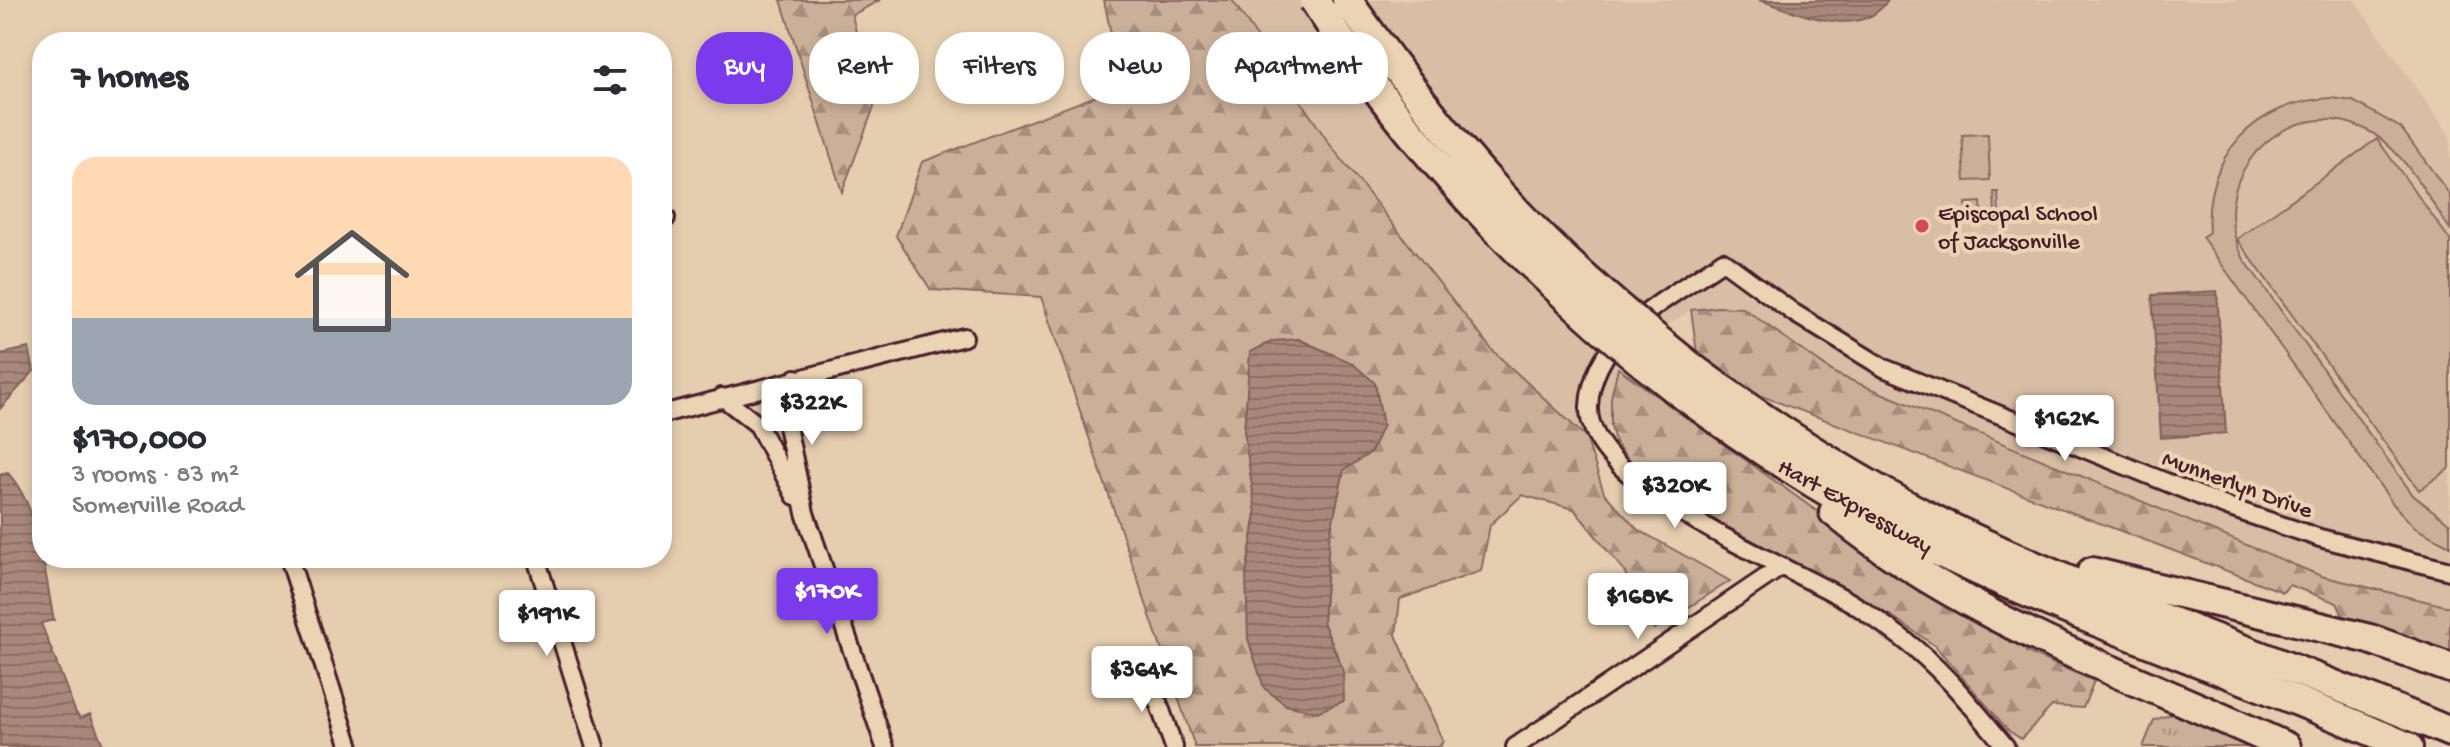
<!DOCTYPE html>
<meta charset="utf-8">
<style>
:root{--surface:#fff;--page:#f2f2f3;--text:#2b2b33;--muted:#7c7c81;--line:#e1e1e2;--accent:#7c3aed}
body{margin:0;font-family:"Gochi Hand",sans-serif;background:var(--page);color:var(--text);height:100vh;display:flex;flex-direction:column;font-size:30px;white-space:nowrap}
*{box-sizing:border-box;margin:0}
p{font-size:26px;color:var(--muted)}
.icon{flex:none;width:44px;height:44px;fill:none;stroke:currentColor;stroke-width:2;stroke-linecap:round;stroke-linejoin:round}
.map{position:relative;flex:1;overflow:hidden}
.drawer{position:absolute;left:32px;top:32px;width:640px;height:536px;display:flex;flex-direction:column;background:var(--surface);border-radius:32px;box-shadow:0 4px 12px #0003}
.drawer>*{flex:none}
.banner{position:absolute;left:696px;top:32px;width:760px;height:72px;display:flex;gap:16px}
.price{position:absolute;translate:-50% -68px;padding:0 18px;border-radius:8px;background:#fff;color:#222;font-size:26px;line-height:52px;filter:drop-shadow(0 2px 4px #0008)}
.price::after{content:'';position:absolute;left:50%;top:48px;width:24px;height:18px;margin-left:-12px;background:inherit;clip-path:polygon(0 0,100% 0,50% 100%)}
.price.selected{background:var(--accent);color:#fff}
ul{padding:0;list-style:none}
li{display:grid;align-content:center;gap:16px;height:424px;padding:0 40px}
li+li{border-top:2px solid var(--line)}
li span{display:grid;place-items:center;height:248px;border-radius:24px;color:#555}
li>.icon{margin-inline-start:auto}
span .icon{width:144px;height:144px;fill:#fffc;stroke-width:1}
li b{font-size:34px}
h2{display:flex;justify-content:space-between;align-items:center;height:96px;padding:0 40px;font-size:34px}
.pill{padding:0 28px;border-radius:32px;background:var(--surface);box-shadow:0 4px 12px #0003;font-size:28px;line-height:72px}
.pill.selected{background:var(--accent);color:#fff}
.map>svg:first-child{display:block}
.built{fill:#d8bea4}
.grass{fill:url(#grass-tufts);stroke:#8a6862;stroke-width:2}
.forest{fill:url(#forest-firs);stroke:#8a6862;stroke-width:2;fill-rule:evenodd}
.green{fill:#cbb099;stroke:#8a6862;stroke-width:2}
.water{fill:url(#water-rules);stroke:#825e5a;stroke-width:2}
.lines{fill:none;stroke-linecap:round;stroke-linejoin:round}
.minor-casing{stroke:#4a1f2b;stroke-width:22}
.motorway-casing{stroke:#4a1f2b;stroke-width:34}
.minor{stroke:#ebd4b4;stroke-width:16}
.motorway{stroke:#ebd4b4;stroke-width:28}
.motorway-bridge-casing{stroke:#4a1f2b;stroke-width:34;stroke-linecap:butt}
.motorway-bridge{stroke:#ebd4b4;stroke-width:28}
.poi-dot{fill:#d1495b;stroke:#ebd4b4;stroke-width:3}
.labels{text-anchor:middle;stroke-width:8;stroke-linejoin:round;paint-order:stroke}
.poi-label{font-size:24px;fill:#4a1f2b;stroke:#ebd4b4;text-anchor:start}
.street-label{font-size:24px;fill:#4a1f2b;stroke:#ebd4b4}
</style>
<div class="map">
<svg width="2450" height="747" viewBox="0 0 2450 747">
<defs>
<pattern id="grass-tufts" width="24" height="20" patternUnits="userSpaceOnUse" patternTransform="scale(2)"><rect width="24" height="20" fill="#cbb099"/><path d="M3 7l-1-3M5 7V3M7 7l1-3M15 17l-1-3M17 17v-4M19 17l1-3" fill="none" stroke="#a78f7d"/></pattern>
<pattern id="forest-firs" width="22" height="20" patternUnits="userSpaceOnUse" patternTransform="scale(2)"><rect width="22" height="20" fill="#cbb099"/><path d="M5 1l3.5 6h-7zM16 11l3.5 6h-7z" fill="#a78f7d"/></pattern>
<pattern id="water-rules" width="6" height="5" patternUnits="userSpaceOnUse" patternTransform="scale(2)"><rect width="6" height="5" fill="#a8887a"/><path d="M0 2.5h6" fill="none" stroke="#8b6f64"/></pattern>
</defs>
<rect width="100%" height="100%" fill="#e5cdaf"/>
<filter id="ink" filterUnits="userSpaceOnUse"><feTurbulence type="fractalNoise" baseFrequency=".0125" numOctaves="2"/><feDisplacementMap in="SourceGraphic" scale="16" xChannelSelector="R" yChannelSelector="G"/><feConvolveMatrix kernelMatrix="1 2 1 2 8 2 1 2 1" color-interpolation-filters="sRGB"/></filter>
<g filter="url(#ink)">
<path class="built" d="M1232 0H2354L2450 136V607L2321 576 1835 374 1743 308 1691 310 1646 338 1618 369 1611 397V426L1586 437 1493 351 1331 146Z"/>
<path class="grass" d="M2181 711 2260 747H2143L2154 720Z"/>
<path class="forest" d="M781 0H880L852 15 874 107 842 192Z
M1104 0H1232L1331 146 1493 351 1586 437 1604 493 1637 529 1730 581 1654 629 1624 571 1574 509 1522 495 1490 525 1481 571 1400 599 1396 635 1443 741 1440 747H1195L1041 297 931 290 896 236 922 162 1099 95 1113 44ZM1298 339 1352 363 1371 452 1344 470 1329 539 1323 622 1343 670 1246 575 1256 514Z
M1718 307 1743 308 1836 374 2321 576 2450 607V658L2343 616 2337 603 2289 585 2283 592 1759 395 1697 353 1691 310Z
M1618 368 1879 556 2022 641 2026 652 2094 681 2083 708 2052 706 2021 739 2009 731 1935 646 1895 618 1687 505 1628 459 1615 442 1611 426V397Z"/>
<path class="green" d="M2331 98 2353 101 2401 128 2450 195V229C2426 195 2402 146 2363 128 2282 92 2201 182 2244 259L2413 495 2450 524V546L2415 528 2394 505 2202 237 2209 232C2203 156 2256 101 2331 98Z
M1988 134 1990 180 1965 181 1962 135Z
M2377 139 2450 240V468L2419 490 2237 239Z
M1994 192H1998L1999 214H2006L2005 218 1967 221 1966 203 1981 202 1982 215 1995 214Z"/>
<path class="water" d="M1759 0H1888C1860 43 1796 11 1759 0Z
M2217 291 2226 433 2161 438 2152 295Z
M1298 339 1352 363 1375 383 1383 425 1371 452 1344 470 1329 539 1323 622 1343 670 1344 701 1317 712 1286 705 1264 688 1248 639 1246 575 1256 514 1244 431 1250 352 1273 341Z
M29 348 34 371 0 409V354Z
M8 473C41 510 44 573 54 620L41 623 76 713 81 718 90 714 104 747H0V474Z"/>
<g class="lines">
<defs>
<path id="minor" d="M662 219 666 218
M796 378 788 397 786 421 805 513 885 747
M722 397 758 425 795 496
M662 414 964 337
M289 558 350 747
M536 558 595 747
M1146 668 1174 747
M1515 747 1781 567
M2006 747C1973 708 1943 669 1902 638 1886 626 1869 614 1852 603 1792 567 1585 487 1589 406 1593 333 1670 298 1723 261L1794 313 1884 368 2230 508 2320 538 2450 571"/>
<path id="motorway" d="M1695 370C1773 427 1854 480 1941 523 2106 604 2282 660 2450 732
M1679 392C1756 449 1836 500 1921 543 2078 622 2247 676 2408 747
M1834 512C1967 622 2132 675 2286 747
M2092 572 2370 639 2450 668"/>
</defs>
<use href="#minor" class="minor-casing"/>
<use href="#motorway" class="motorway-casing"/>
<use href="#minor" class="minor"/>
<use href="#motorway" class="motorway"/>
<defs>
<path id="motorway-bridge" d="M1314 0C1412 152 1537 282 1679 392
M1347 0C1400 75 1455 147 1518 213 1572 270 1634 321 1695 370"/>
</defs>
<use href="#motorway-bridge" class="motorway-bridge-casing"/>
<use href="#motorway-bridge" class="motorway-bridge"/>
</g>
</g>
<circle class="poi-dot" cx="1922" cy="226" r="8"/>
<g class="labels">
<g class="poi-label">
<text x="1938" y="220">Episcopal School<tspan x="1938" dy="28">of Jacksonville</tspan></text>
</g>
<g class="street-label">
<text transform="translate(2238 483) rotate(20)" y="8">Munnerlyn Drive</text>
<text transform="translate(1856 505) rotate(29)" y="8">Hart Expressway</text>
</g>
</g>
</svg>
<b class="price" style="left:812px;top:447px">$322K</b>
<b class="price" style="left:2065px;top:463px">$162K</b>
<b class="price" style="left:1675px;top:530px">$320K</b>
<b class="price selected" style="left:827px;top:636px">$170K</b>
<b class="price" style="left:1638px;top:641px">$168K</b>
<b class="price" style="left:547px;top:658px">$191K</b>
<b class="price" style="left:1142px;top:714px">$364K</b>
<div class="banner">
<a class="pill selected">Buy</a>
<a class="pill">Rent</a>
<a class="pill">Filters</a>
<a class="pill">New</a>
<a class="pill">Apartment</a>
</div>
<section class="drawer">
<h2>7 homes<svg class="icon" aria-label="filters" viewBox="0 0 24 24"><path d="M4 7h16M4 17h16"/><circle cx="9" cy="7" r="2"/><circle cx="15" cy="17" r="2"/></svg></h2>
<ul>
<li><span style="background:linear-gradient(#ffd9b3 65%,#9aa5b1 0)"><svg class="icon" aria-label="home" viewBox="0 0 24 24"><path d="M3 11l9-7 9 7M6 9v11h12V9"/></svg></span><div><b>$170,000</b><p>3 rooms · 83 m²</p><p>Somerville Road</p></div></li>
</ul>
</section>
</div>
